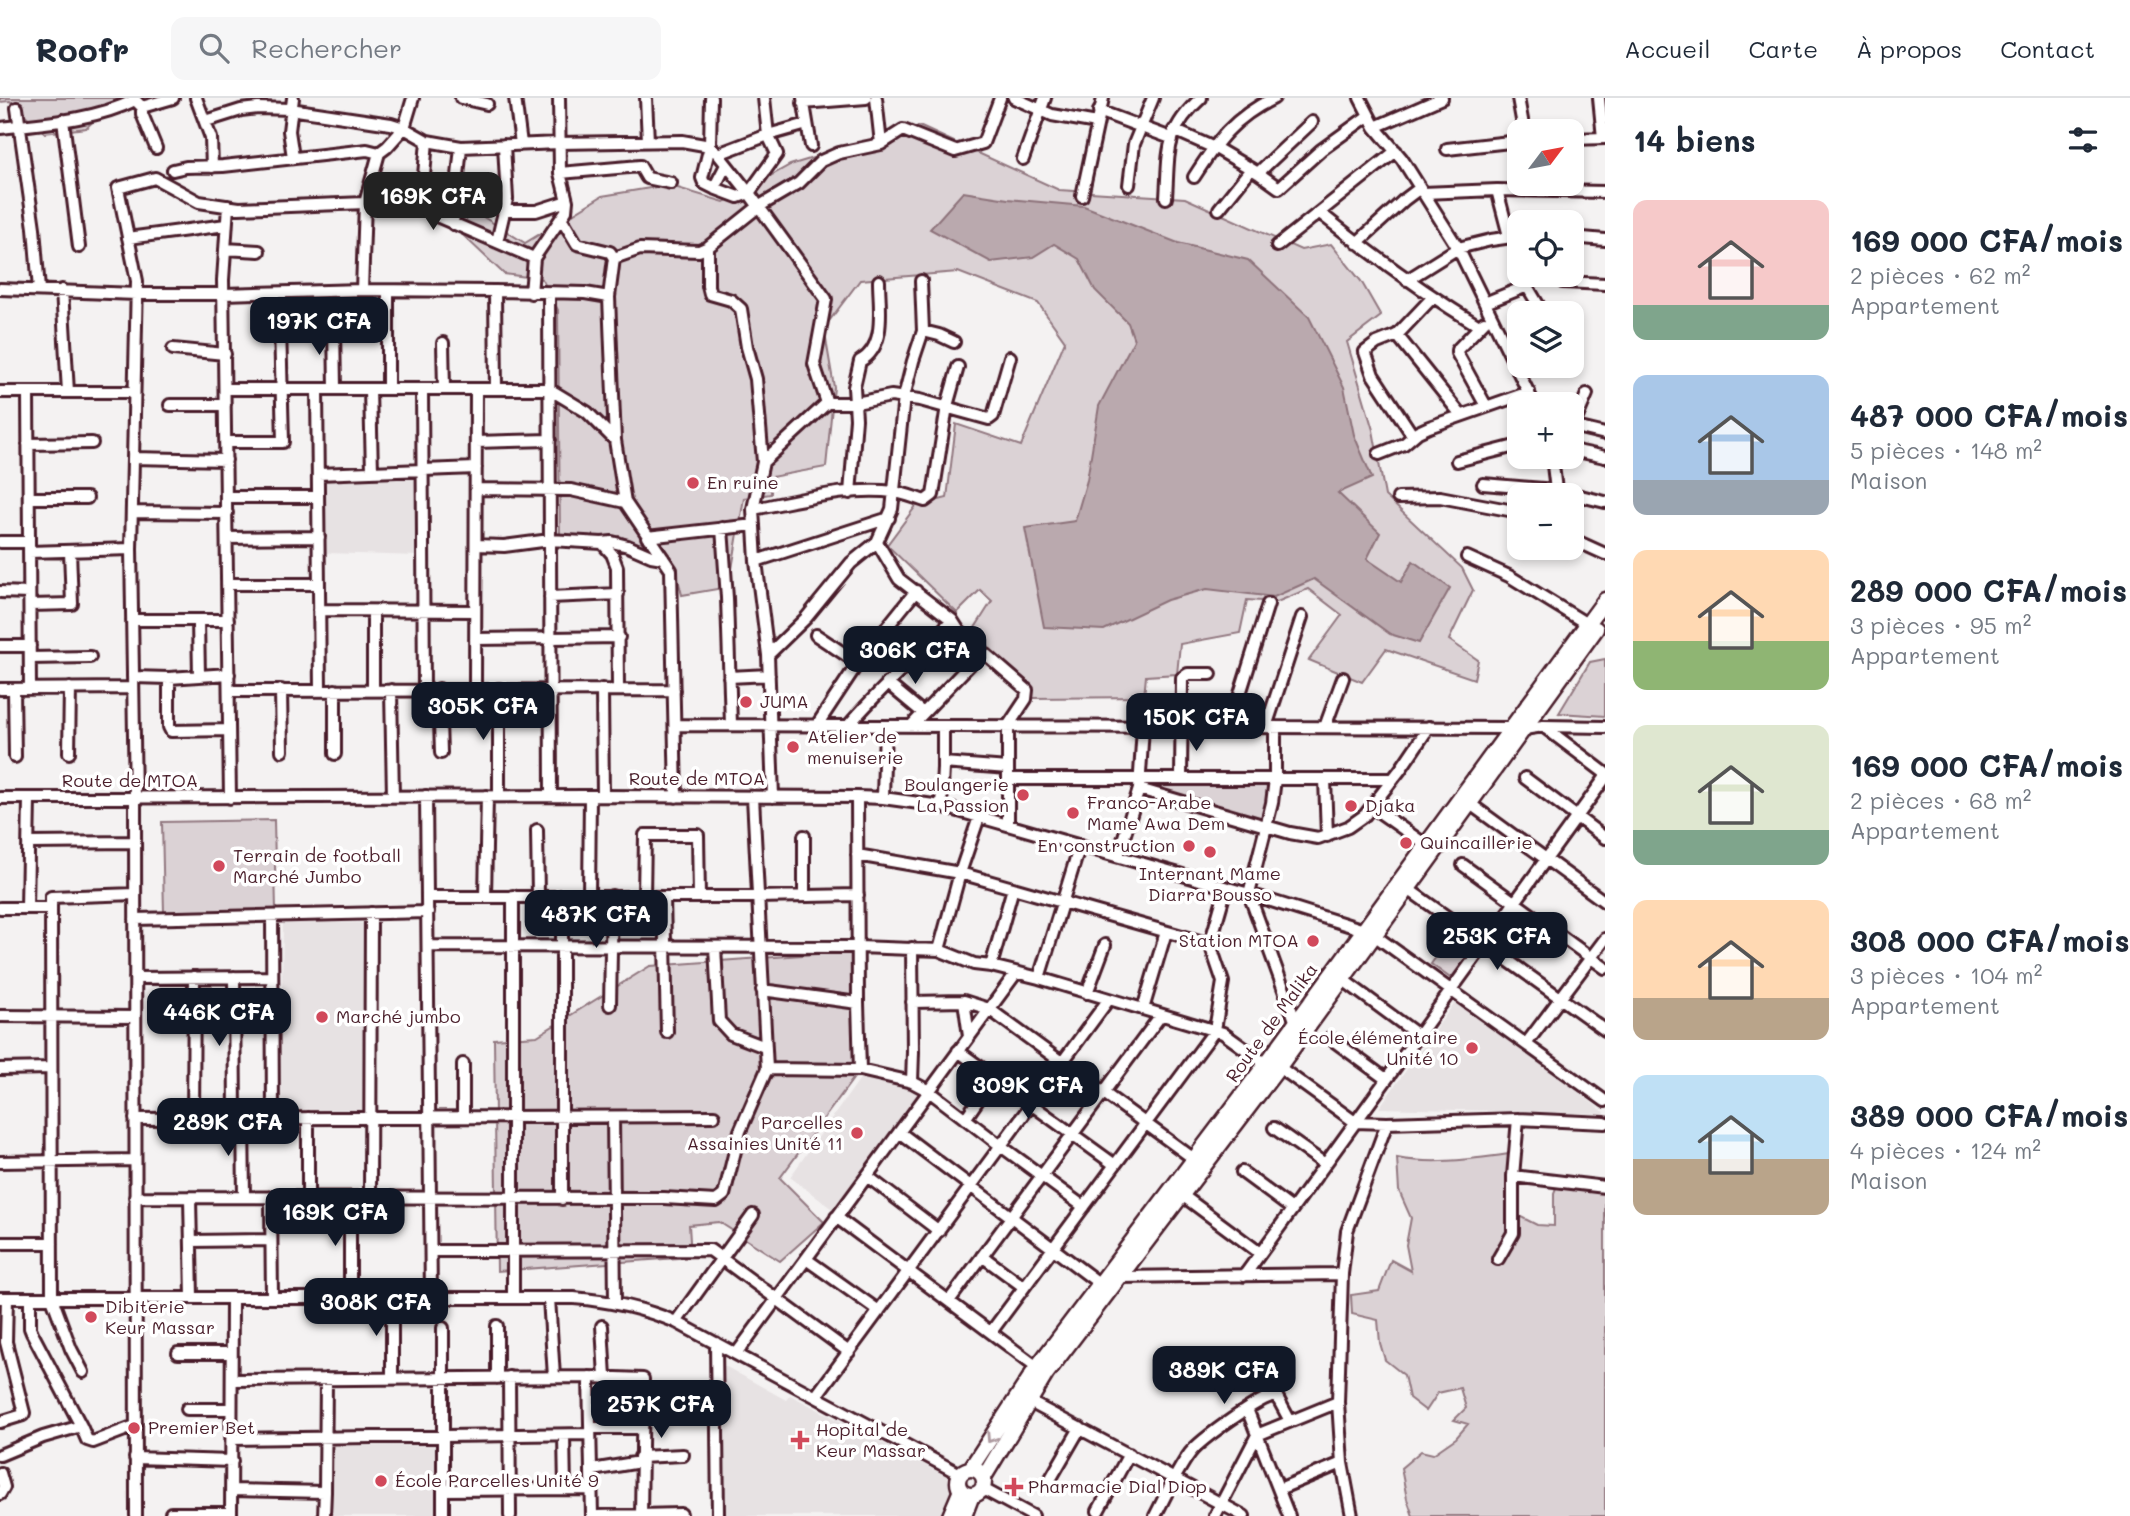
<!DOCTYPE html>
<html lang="fr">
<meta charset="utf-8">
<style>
:root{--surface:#fff;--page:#f6f6f7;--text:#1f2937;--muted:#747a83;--line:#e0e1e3;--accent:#111827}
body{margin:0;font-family:Mali,sans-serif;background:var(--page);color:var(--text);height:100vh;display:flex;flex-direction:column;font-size:26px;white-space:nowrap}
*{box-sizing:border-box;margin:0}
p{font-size:23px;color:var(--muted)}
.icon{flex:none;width:38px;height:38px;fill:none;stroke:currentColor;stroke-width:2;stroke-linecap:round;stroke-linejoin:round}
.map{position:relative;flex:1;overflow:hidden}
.drawer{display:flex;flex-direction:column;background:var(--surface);width:525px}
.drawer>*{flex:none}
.needle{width:46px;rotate:58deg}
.tools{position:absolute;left:1507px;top:21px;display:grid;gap:14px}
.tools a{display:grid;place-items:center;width:77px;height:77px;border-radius:14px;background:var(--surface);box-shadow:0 4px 10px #0003;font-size:35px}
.price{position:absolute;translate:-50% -60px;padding:0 16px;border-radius:14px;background:var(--accent);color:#fff;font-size:23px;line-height:46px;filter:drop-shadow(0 2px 4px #0008)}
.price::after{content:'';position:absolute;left:50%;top:42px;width:21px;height:16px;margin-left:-10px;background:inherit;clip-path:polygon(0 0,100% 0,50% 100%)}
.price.selected{background:#222;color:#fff}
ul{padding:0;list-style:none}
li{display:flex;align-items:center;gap:21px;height:175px;padding:0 28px}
li span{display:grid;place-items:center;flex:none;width:196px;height:140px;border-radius:14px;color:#555}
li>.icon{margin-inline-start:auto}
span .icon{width:84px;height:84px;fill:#fffc;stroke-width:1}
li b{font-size:30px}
h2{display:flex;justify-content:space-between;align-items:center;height:84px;padding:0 28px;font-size:30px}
header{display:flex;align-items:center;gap:42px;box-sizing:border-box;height:98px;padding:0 35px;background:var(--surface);border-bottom:2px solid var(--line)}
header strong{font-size:33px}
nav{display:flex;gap:38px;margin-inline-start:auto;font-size:24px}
.search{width:490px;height:63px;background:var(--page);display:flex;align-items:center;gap:18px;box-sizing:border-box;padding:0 24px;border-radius:14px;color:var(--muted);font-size:26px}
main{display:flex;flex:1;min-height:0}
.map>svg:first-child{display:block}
.built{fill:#e7e2e3}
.green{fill:#dbd2d5;stroke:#927880;stroke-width:2}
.water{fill:#baa9ae;stroke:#8d727a;stroke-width:2}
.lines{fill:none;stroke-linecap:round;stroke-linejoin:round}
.minor-casing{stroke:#4a1f2b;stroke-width:16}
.major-casing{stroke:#4a1f2b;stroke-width:19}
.minor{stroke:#fff;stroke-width:10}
.major{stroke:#fff;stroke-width:14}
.oneway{stroke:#ae9aa0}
.poi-dot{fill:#d1495b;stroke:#fff;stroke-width:2.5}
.labels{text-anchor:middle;stroke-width:7;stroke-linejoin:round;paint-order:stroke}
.poi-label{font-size:18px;fill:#4a1f2b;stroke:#fff;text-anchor:start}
.street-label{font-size:18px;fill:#4a1f2b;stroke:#fff}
</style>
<header>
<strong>Roofr</strong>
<div class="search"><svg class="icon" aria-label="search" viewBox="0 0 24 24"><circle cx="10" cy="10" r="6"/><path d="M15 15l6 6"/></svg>Rechercher</div>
<nav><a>Accueil</a><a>Carte</a><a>À propos</a><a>Contact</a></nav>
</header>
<main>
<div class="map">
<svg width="1605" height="1418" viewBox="0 0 1605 1418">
<rect width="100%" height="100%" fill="#f4f2f2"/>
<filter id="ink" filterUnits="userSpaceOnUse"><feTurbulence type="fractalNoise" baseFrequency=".0143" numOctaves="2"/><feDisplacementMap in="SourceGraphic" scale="14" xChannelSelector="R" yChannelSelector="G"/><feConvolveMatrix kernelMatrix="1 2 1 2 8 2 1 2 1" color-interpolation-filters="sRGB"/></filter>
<g filter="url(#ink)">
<path class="built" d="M418 376V458L326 455 324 379Z
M283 823 364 825 362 1015 280 1013Z
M1458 900 1605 1015V1016L1379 1010Z
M864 975 924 991 836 1114 790 1079Z
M723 1267 786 1302 790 1297 954 1382 943 1418H723Z
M437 1347 438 1418H325L324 1348Z"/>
<path class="green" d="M0 0H118L86 30 45 35 10 3 0 4Z
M919 28 1059 92 1185 100 1301 152 1331 146 1361 183 1381 218 1347 244 1373 332 1385 398 1462 470 1473 492 1449 542 1478 562 1474 581 1386 551 1362 584 1309 562 1342 517 1308 491 1277 504 1247 502 1240 535 1180 546 1177 576 1146 578 1144 599 1032 600 973 533 992 503 980 492 957 515 887 447 916 408 947 400 956 326 1021 348 1065 243 1038 205 958 174 860 182 824 230 834 289 826 369 771 379V396L744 400 729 489 682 497 674 465 620 438 560 443 558 212 542 181 504 176 449 124 464 107 525 145 602 98 668 87 724 104 790 67Z
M1605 561V618L1559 615 1590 564Z
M1154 683H1270L1264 725 1152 692Z
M274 722 276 813 164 815 162 724Z
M1456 831 1478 848 1453 882 1431 866Z
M859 853 867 962 780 1080 824 1124 780 1163 719 1124 689 1127 691 1159 497 1173 494 941 537 938 650 868Z
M1510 1056 1517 1117 1537 1127 1554 1128V1095L1558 1085 1605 1084V1418H1413L1407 1401 1401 1370 1421 1353 1433 1356 1456 1340 1468 1326 1454 1322 1466 1310 1460 1290 1438 1295 1426 1313 1409 1300 1404 1277 1385 1262 1380 1245 1378 1222 1352 1216 1351 1197 1379 1193 1391 1162 1411 1173 1406 1147 1411 1120 1399 1093 1397 1060C1435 1067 1471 1061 1510 1056Z"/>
<path class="water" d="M963 94 1008 101 1084 108 1178 145 1248 162 1309 219 1344 289 1354 337 1372 380 1338 395 1380 435 1367 461 1401 484 1413 463 1450 490 1419 545 1390 536 1314 481 1274 499 1207 491 1167 502 1104 532 1044 529 1025 430 1075 423 1087 382 1099 308 1134 242 1128 225 1095 192 1079 161 1054 146 1033 159 991 164 930 131Z"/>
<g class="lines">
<defs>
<path id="minor" d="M196 0 211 40 212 69
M293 0 289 33 293 59
M461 0 487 6
M515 0 521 46
M646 0 648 43
M711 0 710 48 702 80 704 85 714 90 738 99 749 95 777 56 768 37 764 0
M803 0 811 48
M876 0 881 46
M1014 0 1052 17 1097 25
M1360 0 1375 29 1402 61 1458 150 1534 306
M1518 0 1524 33
M1599 0 1603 40
M803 5 866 0
M17 10 34 130 39 192
M1099 13 1171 40
M63 22 79 149
M206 23 241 12 258 10 290 11 391 26 404 30 427 43 461 49 559 45 682 43 710 48 718 56 749 95 826 201 814 266 827 305
M1375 29 1442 0
M0 30C45 25 95 22 135 2L142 9
M1174 32 1219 52 1258 75 1279 90 1321 52 1368 18
M1572 41 1605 40
M427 43 423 89 434 117 534 160
M156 50 142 16V9L173 0
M1447 51 1519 43
M718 56 768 37 807 26
M1023 61 1045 0
M173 72 186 69 223 68 367 52 379 55
M560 75 640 68 647 80 671 85
M1258 75 1312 24
M1194 79C1217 43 1233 20 1274 0
M1129 87 1134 46 1153 0
M714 90 726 67
M1497 92 1509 138
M1423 95 1497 92 1605 94
M1082 98 1103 0
M1166 100C1169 55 1164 33 1201 0
M228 108 223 182 230 700
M1219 111 1251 71
M504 113H536L567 103
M1320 115C1371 156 1423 194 1479 228
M562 121 577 146 610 154 614 160 609 199 611 250 615 342 625 404 671 472 676 699
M453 126 461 49
M1572 139 1605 142
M128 140 226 127
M497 144 507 101 504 47
M1357 145 1404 102 1420 90
M1277 148 1396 53
M708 149V188L710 196 731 202 741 211 747 249 756 281 763 364
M225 151 259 153
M614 160 640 151 699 153 708 149 758 109 799 85 821 63 839 55 881 46 903 32 955 53 983 45 1000 0
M1528 177 1527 188 1543 215
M1407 182 1458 150 1491 142 1519 138
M1563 184 1605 186
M0 191 137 196H224L362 192 495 193 585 195 609 199
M62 192 68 294
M362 192 365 105 379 55 387 49 404 30 413 0
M495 193 496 291
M531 195 534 160 566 113 567 103 560 75 559 0
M549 196 551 698
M1485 205 1527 188
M1484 224 1457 252V255L1486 308
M334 227 335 291
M923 233 939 237 954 244
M1397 237 1461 317
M443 245 444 291
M173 251 225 256
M225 291H549L587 314 615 342
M317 291 320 592
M370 291 372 374
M388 291V193
M422 291 424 591
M0 294H134
M28 294 30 591
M170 307H225
M1572 328 1605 336
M1573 329 1587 296
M1413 338 1373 277 1365 254 1377 245 1397 237 1432 200
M226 344H283L280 228
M476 344 550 342
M28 346 92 345
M1572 352 1605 359
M1379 356 1404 346 1418 334 1429 329 1529 294
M1552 359 1556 392
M133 360 226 362
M1457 363 1519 347
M318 376 476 370
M1483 386 1556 392 1605 404
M476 391 571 392 625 404
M850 395 856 321 854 289 860 263C887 249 879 208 879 183
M226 399H318
M29 400H87
M1398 400 1440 399 1519 414
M753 411C798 403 848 388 894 394 904 395 915 400 925 403L933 397 947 308 958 269
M132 414 227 415
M722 430 727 500 731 627
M647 439 754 427
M227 440 319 439
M1572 441 1605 456
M0 444H29
M877 444 899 481 952 522 959 533 1027 592 1026 601 1008 628V727
M602 445 612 456 617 469 618 591
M476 447 504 448 550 442 602 445 612 444 628 448 651 458 663 460
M29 454 131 451
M1467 459 1509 478 1587 526
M756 463 889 420
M227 486H319
M0 494 29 495
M550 499 618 496
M30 507 72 506 70 453
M319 512 475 513
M132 522H228
M198 522 199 578
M816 537 858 565
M475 541 619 539
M0 548H30
M768 557 806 520 851 465 877 444 892 411 904 299 913 263 923 233 921 183
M30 560 90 559
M133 579 169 580 229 576
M729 579 769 577
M169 580V629L171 633 229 632
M887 585 923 615
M0 591 133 590
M14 591 15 659
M439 591 441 655
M475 591 476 291
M499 591V698
M602 591 603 698
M281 592 282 653
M335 592V656
M373 592V513
M391 592 393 698
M229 593 674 592
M675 627 1512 630
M817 627 858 565 916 493
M848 628C880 590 918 558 952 522
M911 628 983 553
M1230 628 1268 506
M1543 628 1605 675
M1266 629 1302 519
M1275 629V681L1272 705 1249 796 1296 925
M1325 629 1343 580
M1524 631 1543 628 1605 629
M69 655 70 590
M943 665 1008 670
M1525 680 1605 740
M1008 681H1393
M1181 681 1182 580 1188 576H1211
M1325 681 1327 738
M1139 691 1290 735 1318 740 1348 729 1365 717 1400 672 1429 629
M426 698 431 1200
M753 699 767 971 860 972 912 984
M773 699 768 557 756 463 753 411 763 364 827 305H856L891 298 920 302 989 321 993 318 1010 259
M857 699 858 905 860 972
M0 700 590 698 857 699 883 700 941 708 1249 796 1364 832 1374 837 1605 1003
M883 700 885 628
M1469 705 1605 804
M941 708 943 670V628
M1372 709 1426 747
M537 732 538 798
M28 745 135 744
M857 757 960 775 1210 846
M1118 758 1139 691 1143 629
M1463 767 1605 870
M1408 791 1605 932
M562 798V1101
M589 798 590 698
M804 798V738
M428 799H757L858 797
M485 799 487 698
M644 799 645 737H698L699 799
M664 799 667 934
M0 810H51
M27 810 29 701
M272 818 273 1020
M135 821 428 814
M428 848 858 849 939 852 974 866 991 868 1039 880 1223 935 1266 966
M715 849 719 923 731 936 765 949
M912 850 913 954 912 984 929 993 1001 1048 1084 1109
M939 852 960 775 979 719
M991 868 1013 790
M234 879 235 1020
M135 880 272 879
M1039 880 1080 747
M1342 881 1418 937
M762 892 858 905
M1087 895 1105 847
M964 903 969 938
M912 904 964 903 989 911 1194 1061
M610 907 612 798
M1143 911 1166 834
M0 918 135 919
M1330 940 1386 981
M1526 946 1605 841
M958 953 1115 1067
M463 966V1019
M1279 969 1355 1024 1387 1025 1518 1021 1605 1025
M0 971 51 970
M613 1019 615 1204
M243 1020 244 1099
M135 1021 714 1018
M193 1021 194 879
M965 1021 994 979
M1274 1030 1325 1066
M899 1034 1100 1186
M0 1064 135 1062
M1242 1074 1292 1111
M867 1078 939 1133
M1513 1078 1605 1089
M1182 1097 1260 1155
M135 1099 664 1100 716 1103 724 1097 740 1033 767 971
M271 1099 272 1200
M190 1100 192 1200
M308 1100V1020
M370 1100 371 815
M836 1119 1037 1269
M191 1143 271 1142
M0 1145H52
M431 1153 710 1152 849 1254
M982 1158 1024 1189
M806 1161 879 1213
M1498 1161 1513 1135V1078L1518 1021
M1244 1178 1605 680
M1120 1179 1342 1176
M0 1200H574C611 1203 643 1210 676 1224L960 1376
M30 1200V1230L32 1235 81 1328
M350 1200V1100
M392 1200V1280
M513 1200V798
M549 1200 554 1279
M949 1203 1161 917
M676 1224 753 1117
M497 1228V1280
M602 1228 605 1279
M443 1230V1418
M991 1234 1215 932 1223 884 1210 846 1226 790
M716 1245 718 1418
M178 1255H231
M737 1255 1016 875
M83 1274 71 1251 52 1200 51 799 135 796
M509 1279 510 1418
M589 1279 592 1418
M232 1282 589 1279 643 1281 641 1418
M816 1298 1109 901
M1028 1303 1244 1418
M642 1306 717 1307
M187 1311H231
M1247 1311 1289 1418
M0 1324 23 1317 24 1315 6 1244 7 1200
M590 1330H641
M564 1337 565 1391
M232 1341 590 1336
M0 1357 43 1339 81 1328 87 1342 93 1344 135 1328
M640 1359 683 1357
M135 1360 232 1363
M592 1372 640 1364
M0 1375 4 1389 0 1396
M1047 1387 1080 1330
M983 1391 1033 1418
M1279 1391 1342 1365
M232 1392 325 1394 324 1418
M443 1392 592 1391
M325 1394 326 1281
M1098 1413 1129 1356
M171 1415H231
M136 1418 135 701 131 451 137 183 118 90 155 80 199 104 239 110 365 105
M231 1418 232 1200
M598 1418 681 1416
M1155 1418C1166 1397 1176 1374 1190 1355 1200 1342 1261 1298 1276 1297L1290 1323
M1215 1418 1257 1337 1338 1304
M1352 1418 1342 1365 1338 1304 1342 1176 1347 1133 1387 1025"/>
<path id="major" d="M971 1370 1037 1269 1266 966 1605 502
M958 1384a13 13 0 1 1 26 0a13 13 0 1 1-26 0Z
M984 1379 1046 1276 1279 969 1596 531
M950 1418 961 1392
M964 1418 972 1397"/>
</defs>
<use href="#minor" class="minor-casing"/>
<use href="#major" class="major-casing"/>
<use href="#minor" class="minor"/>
<use href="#major" class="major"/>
</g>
<defs><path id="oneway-chevron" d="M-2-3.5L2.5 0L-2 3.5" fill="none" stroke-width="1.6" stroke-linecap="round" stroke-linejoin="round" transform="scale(1.75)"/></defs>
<use class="oneway" href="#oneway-chevron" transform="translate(991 1340) rotate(123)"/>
</g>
<g class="poi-dot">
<circle cx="693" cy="385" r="7"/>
<circle cx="746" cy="604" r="7"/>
<circle cx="793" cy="649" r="7"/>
<circle cx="1023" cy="697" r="7"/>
<circle cx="1351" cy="708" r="7"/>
<circle cx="1073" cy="715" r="7"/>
<circle cx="1406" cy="745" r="7"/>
<circle cx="1189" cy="748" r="7"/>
<circle cx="1210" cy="754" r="7"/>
<circle cx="219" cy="768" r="7"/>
<circle cx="1313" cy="843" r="7"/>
<circle cx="322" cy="919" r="7"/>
<circle cx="1472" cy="950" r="7"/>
<circle cx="857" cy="1035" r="7"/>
<circle cx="91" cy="1219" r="7"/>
<circle cx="134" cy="1330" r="7"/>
<path d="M796.5 1331.5h7v7h7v7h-7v7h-7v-7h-7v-7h7z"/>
<circle cx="381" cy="1383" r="7"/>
<path d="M1010.5 1378.5h7v7h7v7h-7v7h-7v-7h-7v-7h7z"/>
</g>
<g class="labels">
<g class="poi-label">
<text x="707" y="391">En ruine</text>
<text x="760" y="610">JUMA</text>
<text x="807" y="645">Atelier de<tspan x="807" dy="21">menuiserie</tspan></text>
<text x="1009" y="693" text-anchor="end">Boulangerie<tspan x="1009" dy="21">La Passion</tspan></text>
<text x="1087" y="711">Franco-Arabe<tspan x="1087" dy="21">Mame Awa Dem</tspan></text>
<text x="1365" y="714">Djaka</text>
<text x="1420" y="751">Quincaillerie</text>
<text x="1175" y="754" text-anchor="end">En construction</text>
<text x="233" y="764">Terrain de football<tspan x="233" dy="21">Marché Jumbo</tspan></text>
<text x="1210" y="782" text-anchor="middle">Internant Mame<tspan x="1210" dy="21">Diarra Bousso</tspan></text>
<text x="1299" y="849" text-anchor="end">Station MTOA</text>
<text x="336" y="925">Marché jumbo</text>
<text x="1458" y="946" text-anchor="end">École élémentaire<tspan x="1458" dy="21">Unité 10</tspan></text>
<text x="843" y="1031" text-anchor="end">Parcelles<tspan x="843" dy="21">Assainies Unité 11</tspan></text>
<text x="105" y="1215">Dibiterie<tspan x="105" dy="21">Keur Massar</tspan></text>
<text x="148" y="1336">Premier Bet</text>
<text x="816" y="1338">Hopital de<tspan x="816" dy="21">Keur Massar</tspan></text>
<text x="395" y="1389">École Parcelles Unité 9</text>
<text x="1028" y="1395">Pharmacie Dial Diop</text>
</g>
<g class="street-label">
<text x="697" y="687">Route de MTOA</text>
<text x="130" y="689">Route de MTOA</text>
<text transform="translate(1272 925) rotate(-54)" y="6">Route de Malika</text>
</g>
</g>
</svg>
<div class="tools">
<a><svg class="needle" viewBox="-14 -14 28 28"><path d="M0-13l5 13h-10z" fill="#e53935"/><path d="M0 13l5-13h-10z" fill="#747a83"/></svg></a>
<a><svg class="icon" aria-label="locate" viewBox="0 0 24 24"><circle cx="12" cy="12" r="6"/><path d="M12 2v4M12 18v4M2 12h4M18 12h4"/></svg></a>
<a><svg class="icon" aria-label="layers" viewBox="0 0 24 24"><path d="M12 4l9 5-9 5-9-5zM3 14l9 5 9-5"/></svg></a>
<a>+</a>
<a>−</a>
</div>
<b class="price selected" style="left:433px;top:134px">169K CFA</b>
<b class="price" style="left:319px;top:259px">197K CFA</b>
<b class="price" style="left:915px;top:588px">306K CFA</b>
<b class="price" style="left:483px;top:644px">305K CFA</b>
<b class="price" style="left:1196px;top:655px">150K CFA</b>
<b class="price" style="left:596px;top:852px">487K CFA</b>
<b class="price" style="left:1497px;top:874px">253K CFA</b>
<b class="price" style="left:219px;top:950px">446K CFA</b>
<b class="price" style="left:1028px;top:1023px">309K CFA</b>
<b class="price" style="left:228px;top:1060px">289K CFA</b>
<b class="price" style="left:335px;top:1150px">169K CFA</b>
<b class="price" style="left:376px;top:1240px">308K CFA</b>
<b class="price" style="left:1224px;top:1308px">389K CFA</b>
<b class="price" style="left:661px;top:1342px">257K CFA</b>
</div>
<section class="drawer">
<h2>14 biens<svg class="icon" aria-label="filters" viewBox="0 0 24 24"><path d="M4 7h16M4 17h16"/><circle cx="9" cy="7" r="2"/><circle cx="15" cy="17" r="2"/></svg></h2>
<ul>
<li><span style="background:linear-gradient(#f6c9c9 75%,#7fa58c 0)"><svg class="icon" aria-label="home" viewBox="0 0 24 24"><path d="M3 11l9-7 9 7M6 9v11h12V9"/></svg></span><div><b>169 000 CFA/mois</b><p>2 pièces · 62 m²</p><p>Appartement</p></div></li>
<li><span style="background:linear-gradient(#a9c7e8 75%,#9aa5b1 0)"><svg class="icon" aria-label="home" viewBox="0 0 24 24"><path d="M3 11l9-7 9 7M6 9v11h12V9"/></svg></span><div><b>487 000 CFA/mois</b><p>5 pièces · 148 m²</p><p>Maison</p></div></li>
<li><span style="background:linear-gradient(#ffd9b3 65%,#8fb573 0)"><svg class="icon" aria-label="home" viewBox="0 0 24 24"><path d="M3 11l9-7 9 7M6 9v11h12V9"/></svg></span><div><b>289 000 CFA/mois</b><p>3 pièces · 95 m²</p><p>Appartement</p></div></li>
<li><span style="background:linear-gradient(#dfe7d0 75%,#7fa58c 0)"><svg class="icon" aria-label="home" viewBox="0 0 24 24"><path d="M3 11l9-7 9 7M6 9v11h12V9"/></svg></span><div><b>169 000 CFA/mois</b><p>2 pièces · 68 m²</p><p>Appartement</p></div></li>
<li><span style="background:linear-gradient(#ffd9b3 70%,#b9a48a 0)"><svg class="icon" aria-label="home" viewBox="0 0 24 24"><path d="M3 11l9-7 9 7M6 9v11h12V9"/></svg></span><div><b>308 000 CFA/mois</b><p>3 pièces · 104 m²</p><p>Appartement</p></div></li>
<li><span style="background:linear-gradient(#bfe0f5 60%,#b9a48a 0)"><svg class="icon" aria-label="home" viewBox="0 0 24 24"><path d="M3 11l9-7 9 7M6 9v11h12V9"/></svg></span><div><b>389 000 CFA/mois</b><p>4 pièces · 124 m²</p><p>Maison</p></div></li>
</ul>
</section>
</main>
